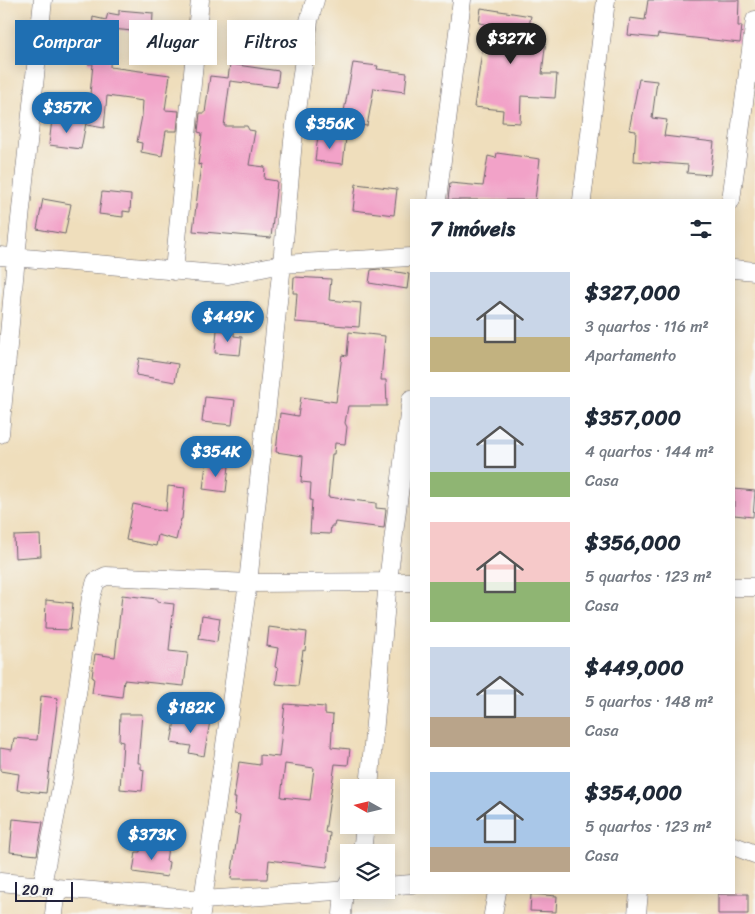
<!DOCTYPE html>
<html lang="pt">
<meta charset="utf-8">
<style>
:root{--surface:#fff;--page:#f2f2f3;--text:#1f2937;--muted:#747a83;--accent:#1f6fb2}
body{margin:0;font-family:Sriracha,sans-serif;background:var(--page);color:var(--text);height:100vh;display:flex;flex-direction:column;font-size:19px;white-space:nowrap}
*{box-sizing:border-box;margin:0}
p{font-size:16px;color:var(--muted)}
.icon{flex:none;width:28px;height:28px;fill:none;stroke:currentColor;stroke-width:2;stroke-linecap:round;stroke-linejoin:round}
.map{position:relative;flex:1;overflow:hidden}
.details{position:absolute;left:410px;top:199px;width:325px;height:695px;display:flex;flex-direction:column;background:var(--surface);border-radius:0px;box-shadow:0 2px 12px #0003}
.details>*{flex:none}
.banner{position:absolute;left:15px;top:20px;width:320px;height:45px;display:flex;gap:10px}
.needle{width:32px;rotate:278deg}
.fabs{position:absolute;left:340px;top:779px;display:grid;gap:10px}
.fabs a{display:grid;place-items:center;width:55px;height:55px;border-radius:0px;background:var(--surface);box-shadow:0 2px 12px #0003;font-size:25px}
.scale{position:absolute;left:15px;bottom:12px;width:58px;box-sizing:border-box;padding-left:5px;border:2px solid #22223b;border-top:0;font-size:14px;line-height:18px;white-space:nowrap;color:#22223b;-webkit-text-stroke:4px #f6f6f2;paint-order:stroke}
.price{position:absolute;translate:-50% -42px;padding:0 11px;border-radius:18px;background:var(--accent);color:#fff;font-size:16px;line-height:32px;filter:drop-shadow(0 1px 2px #0008)}
.price::after{content:'';position:absolute;left:50%;top:30px;width:15px;height:11px;margin-left:-8px;background:inherit;clip-path:polygon(0 0,100% 0,50% 100%)}
.price.active{background:#222;color:#fff}
ul{padding:0;list-style:none}
li{display:flex;align-items:center;gap:15px;height:125px;padding:0 20px}
li span{display:grid;place-items:center;flex:none;width:140px;height:100px;border-radius:0px;color:#555}
li>.icon{margin-inline-start:auto}
span .icon{width:60px;height:60px;fill:#fffc;stroke-width:1}
li b{font-size:21px}
h2{display:flex;justify-content:space-between;align-items:center;height:60px;padding:0 20px;font-size:21px}
.chip{padding:0 18px;border-radius:0px;background:var(--surface);box-shadow:0 2px 12px #0003;font-size:18px;line-height:45px}
.chip.active{background:var(--accent);color:#fff}
.map>svg:first-child{display:block}
.building{fill:#f2a2c8;fill-rule:evenodd}
.lines{fill:none;stroke-linecap:round;stroke-linejoin:round}
.street-casing{stroke:#6a6468;stroke-width:19}
.street{stroke:#fff;stroke-width:18}
</style>
<div class="map">
<svg width="755" height="914" viewBox="0 0 755 914">
<rect width="100%" height="100%" fill="#f6f6f2"/>
<filter id="ink" filterUnits="userSpaceOnUse"><feTurbulence type="fractalNoise" baseFrequency=".02" numOctaves="2"/><feDisplacementMap in="SourceGraphic" scale="10" xChannelSelector="R" yChannelSelector="G"/><feConvolveMatrix kernelMatrix="1 2 1 2 8 2 1 2 1" color-interpolation-filters="sRGB"/></filter>
<filter id="wash" filterUnits="userSpaceOnUse"><feTurbulence type="fractalNoise" baseFrequency=".0096" numOctaves="4" result="noise"/><feDisplacementMap in="SourceGraphic" scale="20" xChannelSelector="R" yChannelSelector="G"/><feGaussianBlur stdDeviation="1.12" result="paint"/><feColorMatrix in="noise" values="0 0 0 0 0 0 0 0 0 0 0 0 0 0 0 0 0 1.4 0 .05"/><feComposite in="paint" operator="in"/></filter>
<g filter="url(#wash)">
<rect width="100%" height="100%" fill="#efdebc"/>
<g id="blocks">
<path class="building" d="M648 0H739L738 26H742L740 43 658 34 657 38 628 35 630 18 645 20Z
M481 8 531 16 527 36 546 39 542 74H557L555 98 521 96 520 123 502 122 503 110 474 107 486 24 479 23Z
M119 10 153 13 152 33 112 29 110 67 170 75 165 110 179 111 177 131H166L162 156 141 152 142 143 137 142 142 116 143 101 107 96 104 128 87 125 93 64H88V53L81 52 82 34 91 36 93 17 106 20 108 13 119 15Z
M353 63 378 66 377 69 407 73 405 92 374 88 367 126 342 122Z
M230 64 279 71 277 87 230 81 224 126H247L249 130 255 131 249 165 265 167 264 179 277 181 271 238 193 231 201 164 198 165 202 133 198 132 200 113H205L210 76 228 78Z
M639 79 657 81 652 118 667 120 664 136 714 142 710 175 687 173 688 165 634 161 636 131 629 130Z
M52 119 86 123 81 149 49 145Z
M318 135 346 138 343 164 315 161Z
M497 153 540 159 535 200H448L450 183 483 186 488 156 496 158Z
M356 184 397 189 394 215 353 210Z
M102 192 131 195 130 212 123 211V217L99 214Z
M43 199 71 204 65 234 37 229Z
M379 269 409 274 407 289 369 283 371 270Z
M294 277 331 279 329 300 361 303 359 327 295 322 297 293H293Z
M217 330 234 332V336L242 337 240 355 215 353Z
M349 332 385 336 381 380H386L387 406H348L345 423 347 427 345 444 335 443 334 454H332L328 497 376 503V508L386 509 384 528 335 522 334 526H331L330 534 310 533 312 500H310L311 483 301 482 303 456 276 452 280 413 298 416 301 397 336 402 342 355 347 356Z
M139 358 178 364 175 382 136 375Z
M205 397 235 400 232 425 202 422Z
M206 464 229 466 226 492 203 489Z
M168 486 185 488 182 519H181L176 540 158 535 156 546 126 540 133 504 166 511Z
M734 489 755 491 753 517 734 515Z
M40 535 41 556 15 558 14 536Z
M122 595 157 599V602L174 604 169 651 188 653 184 686 124 680 122 697 92 693 94 678 92 677 95 654 115 657Z
M46 600 73 603 70 630 45 629Z
M202 615 220 618 217 642 199 639Z
M269 627 307 632 305 651 303 650 298 686 276 684 278 668 275 667 278 648 267 646Z
M41 696 58 698 46 793 17 790 19 774 0 771V748L12 750 14 738 37 740Z
M285 704 325 707V714L333 715 331 747 350 749 348 765 335 764 325 832 330 833 327 867 269 860 267 879H231L240 815 234 814 236 798H234L239 762 260 765V755L279 757ZM285 764 314 768 310 800 281 797Z
M120 714H142L138 763H141V769L144 770 142 791 120 789 123 742 119 741Z
M176 715 210 721 204 756 189 753 191 746 171 743Z
M13 819 43 822 37 855 10 852Z
M141 844 168 847 166 861 169 862 167 877 133 872 136 852H140Z
M531 894 557 896 556 912 530 911Z
M718 894H748V914H718Z"/>
</g>
</g>
<g filter="url(#ink)">
<use href="#blocks" fill-opacity="0" stroke="#6a6468" stroke-width="1"/>
<g class="lines">
<defs>
<path id="street" d="M437 200 462 0
M582 200 606 0
M731 200 755 20
M0 256 228 275 282 264 411 257
M734 269 755 271
M174 271 200 0
M0 434 16 257 43 0
M734 587H755
M369 788 388 581 411 399
M734 846 755 854
M362 852 365 825
M0 882 54 887
M42 885 70 742 91 597 96 581 106 576 248 583 411 582
M386 886 411 884
M54 914 57 888 203 900 350 890
M201 914 248 583 282 264 293 141 309 21 315 0
M342 914 344 891 349 882
M493 914 497 892
M637 914 639 892"/>
</defs>
<use href="#street" class="street-casing"/>
<use href="#street" class="street"/>
</g>
</g>
</svg>
<div class="fabs">
<a><svg class="needle" viewBox="-14 -14 28 28"><path d="M0-13l5 13h-10z" fill="#e53935"/><path d="M0 13l5-13h-10z" fill="#747a83"/></svg></a>
<a><svg class="icon" aria-label="layers" viewBox="0 0 24 24"><path d="M12 4l9 5-9 5-9-5zM3 14l9 5 9-5"/></svg></a>
</div>
<div class="scale">20 m</div>
<b class="price active" style="left:511px;top:65px">$327K</b>
<b class="price" style="left:67px;top:134px">$357K</b>
<b class="price" style="left:330px;top:150px">$356K</b>
<b class="price" style="left:228px;top:343px">$449K</b>
<b class="price" style="left:216px;top:478px">$354K</b>
<b class="price" style="left:191px;top:734px">$182K</b>
<b class="price" style="left:152px;top:861px">$373K</b>
<div class="banner">
<a class="chip active">Comprar</a>
<a class="chip">Alugar</a>
<a class="chip">Filtros</a>
</div>
<section class="details">
<h2>7 imóveis<svg class="icon" aria-label="filters" viewBox="0 0 24 24"><path d="M4 7h16M4 17h16"/><circle cx="9" cy="7" r="2"/><circle cx="15" cy="17" r="2"/></svg></h2>
<ul>
<li><span style="background:linear-gradient(#c9d6e8 65%,#c2b280 0)"><svg class="icon" aria-label="home" viewBox="0 0 24 24"><path d="M3 11l9-7 9 7M6 9v11h12V9"/></svg></span><div><b>$327,000</b><p>3 quartos · 116 m²</p><p>Apartamento</p></div></li>
<li><span style="background:linear-gradient(#c9d6e8 75%,#8fb573 0)"><svg class="icon" aria-label="home" viewBox="0 0 24 24"><path d="M3 11l9-7 9 7M6 9v11h12V9"/></svg></span><div><b>$357,000</b><p>4 quartos · 144 m²</p><p>Casa</p></div></li>
<li><span style="background:linear-gradient(#f6c9c9 60%,#8fb573 0)"><svg class="icon" aria-label="home" viewBox="0 0 24 24"><path d="M3 11l9-7 9 7M6 9v11h12V9"/></svg></span><div><b>$356,000</b><p>5 quartos · 123 m²</p><p>Casa</p></div></li>
<li><span style="background:linear-gradient(#c9d6e8 70%,#b9a48a 0)"><svg class="icon" aria-label="home" viewBox="0 0 24 24"><path d="M3 11l9-7 9 7M6 9v11h12V9"/></svg></span><div><b>$449,000</b><p>5 quartos · 148 m²</p><p>Casa</p></div></li>
<li><span style="background:linear-gradient(#a9c7e8 75%,#b9a48a 0)"><svg class="icon" aria-label="home" viewBox="0 0 24 24"><path d="M3 11l9-7 9 7M6 9v11h12V9"/></svg></span><div><b>$354,000</b><p>5 quartos · 123 m²</p><p>Casa</p></div></li>
</ul>
</section>
</div>
